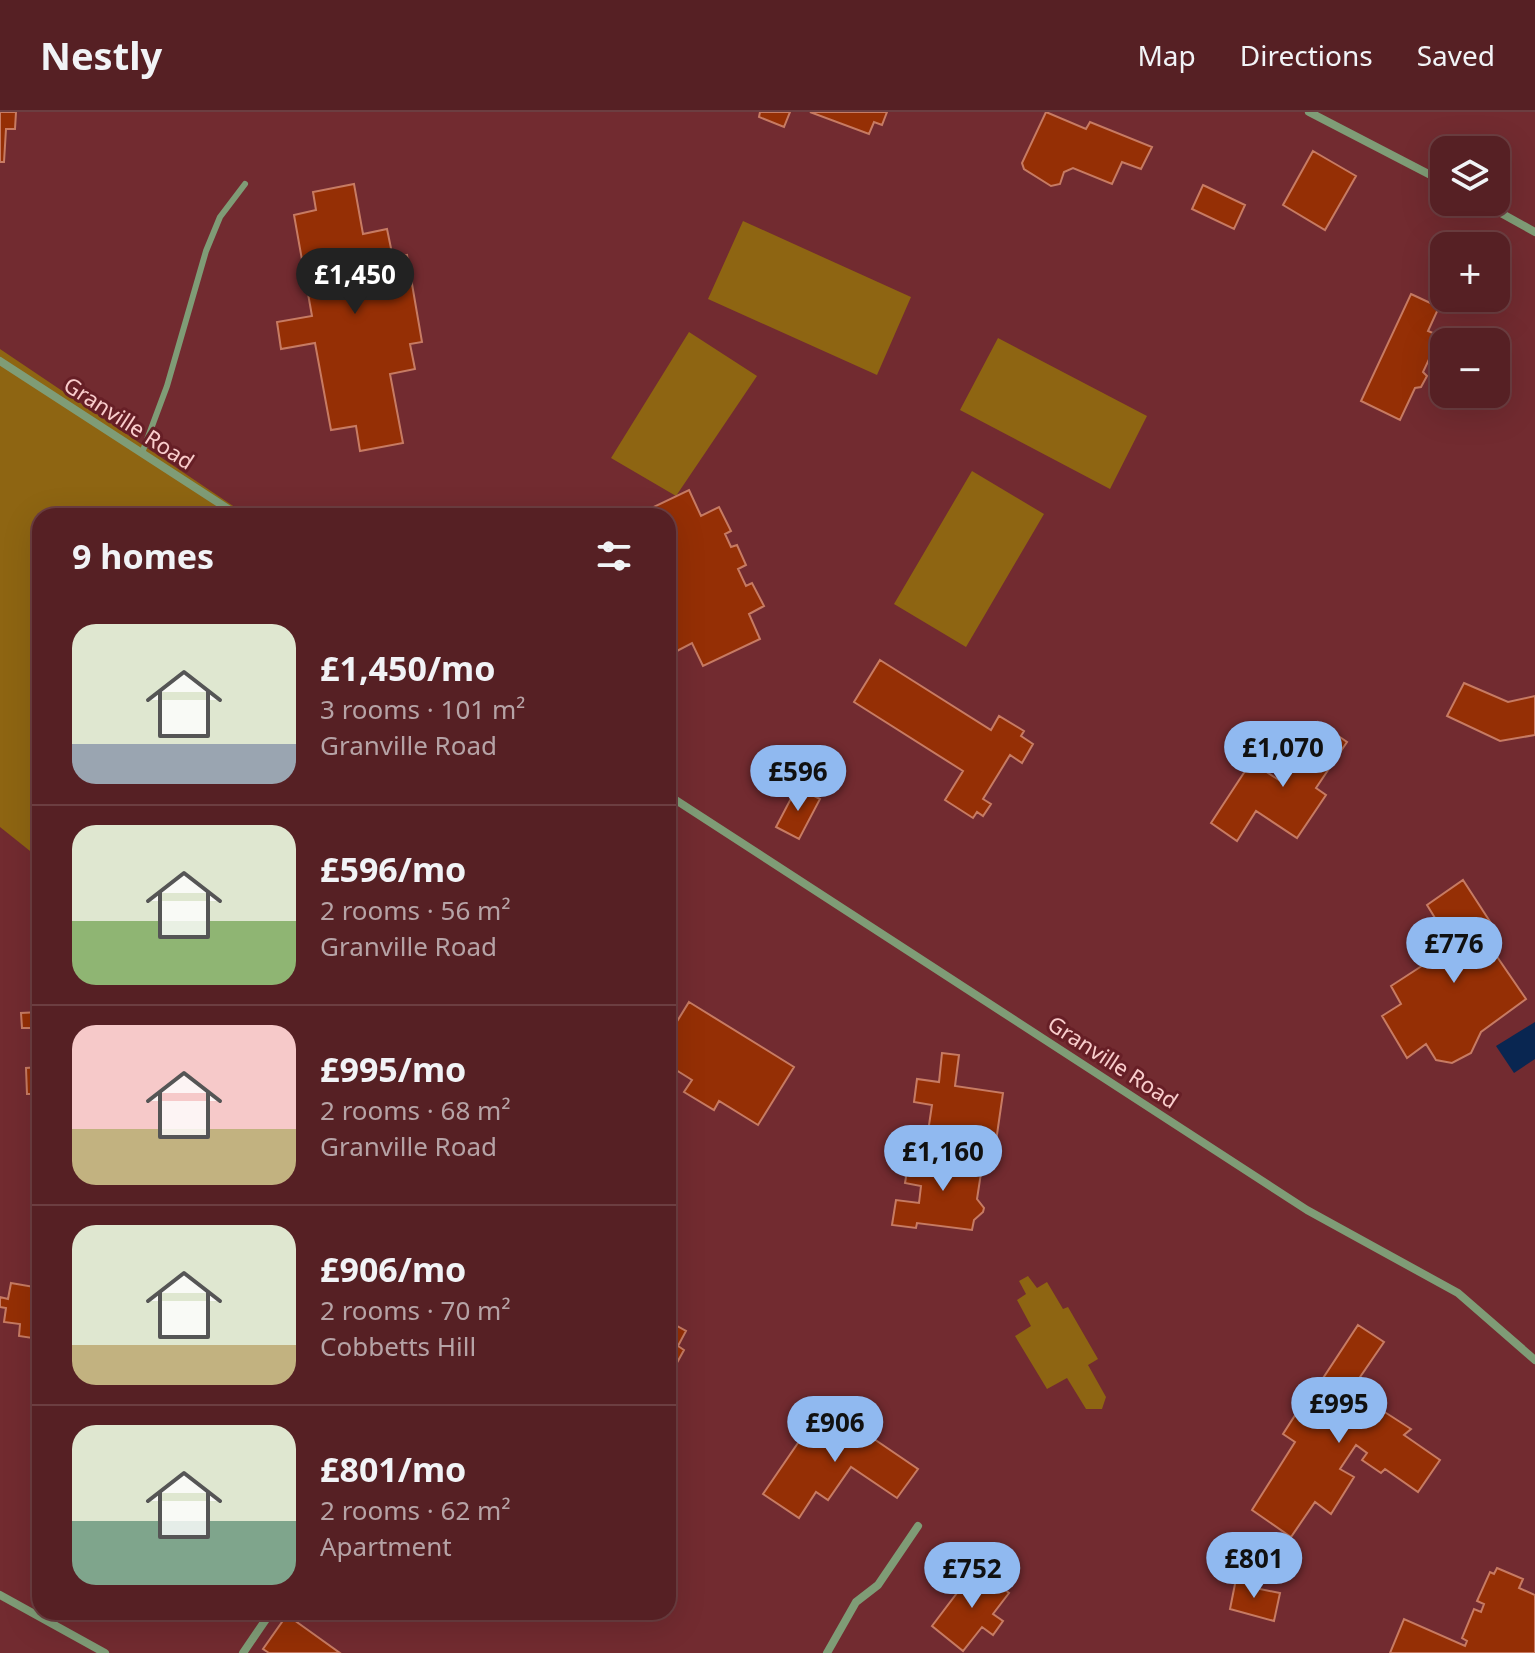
<!DOCTYPE html>
<meta charset="utf-8">
<style>
:root{--surface:#562024;--page:#5c282c;--text:#f1f3f6;--muted:#b6a3a6;--line:#6c3e41;--accent:#90b9f0}
body{margin:0;font-family:"Noto Sans",sans-serif;background:var(--page);color:var(--text);height:100vh;display:flex;flex-direction:column;font-size:30px;white-space:nowrap}
*{box-sizing:border-box;margin:0}
p{font-size:26px;color:var(--muted)}
.icon{flex:none;width:44px;height:44px;fill:none;stroke:currentColor;stroke-width:2;stroke-linecap:round;stroke-linejoin:round}
.map{position:relative;flex:1;overflow:hidden}
.panel{position:absolute;left:32px;top:396px;width:644px;height:1112px;display:flex;flex-direction:column;background:var(--surface);border-radius:24px;box-shadow:0 8px 32px #0002,0 0 0 2px var(--line)}
.panel>*{flex:none}
.tools{position:absolute;left:1430px;top:24px;display:grid;gap:16px}
.tools a{display:grid;place-items:center;width:80px;height:80px;border-radius:16px;background:var(--surface);box-shadow:0 8px 32px #0002,0 0 0 2px var(--line);font-size:40px}
.price{position:absolute;translate:-50% -68px;padding:0 18px;border-radius:28px;background:var(--accent);color:#111;font-size:26px;line-height:52px;filter:drop-shadow(0 2px 4px #0008)}
.price::after{content:'';position:absolute;left:50%;top:48px;width:24px;height:18px;margin-left:-12px;background:inherit;clip-path:polygon(0 0,100% 0,50% 100%)}
.price.selected{background:#222;color:#fff}
ul{padding:0;list-style:none}
li{display:flex;align-items:center;gap:24px;height:200px;padding:0 40px}
li+li{border-top:2px solid var(--line)}
li span{display:grid;place-items:center;flex:none;width:224px;height:160px;border-radius:24px;color:#555}
li>.icon{margin-inline-start:auto}
span .icon{width:96px;height:96px;fill:#fffc;stroke-width:1}
li b{font-size:34px}
h2{display:flex;justify-content:space-between;align-items:center;height:96px;padding:0 40px;font-size:34px}
header{display:flex;align-items:center;gap:48px;box-sizing:border-box;height:112px;padding:0 40px;background:var(--surface);border-bottom:2px solid var(--line)}
header strong{font-size:38px}
nav{display:flex;gap:44px;margin-inline-start:auto;font-size:28px}
.map>svg:first-child{display:block}
.green{fill:#8e6512}
.water{fill:#092651}
.building{fill:#952f05;stroke:#c77b63;stroke-width:2}
.lines{fill:none;stroke-linecap:round;stroke-linejoin:round}
.service{stroke:#7f9c76;stroke-width:6}
.minor{stroke:#7f9c76;stroke-width:8}
.labels{text-anchor:middle;stroke-width:6;stroke-linejoin:round;paint-order:stroke}
.street-label{font-size:22px;fill:#f9cdcc;stroke:#661f26}
</style>
<header>
<strong>Nestly</strong>
<nav><a>Map</a><a>Directions</a><a>Saved</a></nav>
</header>
<div class="map">
<svg width="1535" height="1541" viewBox="0 0 1535 1541">
<rect width="100%" height="100%" fill="#722b30"/>
<path class="green" d="M743 109 911 185 877 263 708 187Z
M689 220 757 264 676 384 611 346Z
M998 226 1147 304 1110 377 960 298Z
M0 237 248 404H40V747L0 715Z
M972 359 1044 402 966 535 894 492Z
M1028 1164 1037 1176 1047 1170 1063 1197 1068 1195 1098 1247 1088 1253 1106 1285 1102 1297H1086L1067 1266 1047 1277 1015 1224 1031 1214 1017 1188 1026 1182 1019 1169Z"/>
<path class="water" d="M1535 910V947L1514 961 1496 934Z"/>
<path class="building" d="M0 0H16L15 17H6L4 50H0Z
M760 0H790L784 15 759 5Z
M810 0H887L882 13 874 10 869 22Z
M1046 0 1086 17 1090 10 1152 35 1141 57 1122 50 1112 72 1073 56 1064 60 1060 72 1051 74 1024 57 1022 51Z
M1313 39 1356 64 1325 118 1283 93Z
M354 72 363 122 387 117 393 146 407 143 422 230 410 232 415 257 390 262 403 331 360 339 356 314 331 318 315 231 281 237 277 210 312 204 294 103 316 98 313 80Z
M1203 73 1245 93 1234 117 1192 97Z
M1411 182 1439 195 1428 219 1440 224 1423 260 1427 264 1421 275 1415 276 1400 308 1361 289Z
M689 378 701 404 719 395 731 419 725 422 731 435 737 433 746 453 738 457 746 474 752 471 764 494 749 502 760 527 703 554 692 531 675 540 668 524V404L637 403Z
M880 548 991 618 999 604 1024 619 1021 624 1033 632 1022 651 1010 643 983 687 991 692 983 704 977 700 973 706 945 688 963 659 854 590Z
M1464 571 1508 590 1535 584V623L1500 629 1447 604Z
M1318 610 1347 630 1316 676 1326 683 1297 726 1256 699 1237 729 1211 711 1251 650 1279 668Z
M797 675 820 687 799 727 776 715Z
M1463 768 1500 825 1489 833 1526 887 1481 920 1471 941 1452 951 1436 948 1426 932 1407 946 1382 904 1401 892 1391 874 1431 848 1436 854 1456 840 1427 793Z
M689 890 794 955 758 1013 719 989 714 998 684 980 692 968 668 953V924Z
M40 900V928H33L32 916H22L21 901Z
M942 941 959 943 955 974 1003 981 993 1050 925 1040 932 993 914 990 917 967 939 970Z
M40 955V1004H38L37 982H27L26 956Z
M919 1039 983 1048 977 1087 984 1096 983 1100 974 1108 972 1118 917 1111 916 1116 892 1113 896 1088 919 1091 921 1074 905 1071 907 1059 915 1060Z
M11 1171 40 1176V1237L32 1235 33 1226 19 1224 20 1212 4 1210 6 1196 0 1195V1185L8 1187Z
M668 1209 686 1219 678 1234 684 1238 668 1267Z
M1358 1213 1384 1230 1343 1290 1372 1309 1380 1297 1411 1317 1404 1323 1440 1348 1418 1380 1385 1357 1381 1361 1362 1348 1367 1341 1356 1333 1340 1357 1354 1365 1331 1402 1315 1390 1291 1425 1252 1398 1295 1330 1283 1322 1301 1294 1323 1308 1331 1295 1312 1283Z
M824 1293 918 1357 897 1386 851 1355 828 1388 816 1380 799 1406 763 1382Z
M976 1456 1009 1481 993 1502 1003 1509 993 1523 982 1515 963 1539 932 1514Z
M1497 1456 1523 1467 1519 1476 1535 1483V1541H1390L1404 1507 1465 1534 1467 1529 1462 1526 1474 1497 1481 1500 1484 1492 1477 1489 1490 1460 1494 1462Z
M1236 1467 1256 1471 1255 1476 1280 1481 1274 1509 1230 1497Z
M287 1503 340 1541H269L263 1537Z"/>
<g class="lines">
<path class="service" d="M142 341 167 274 206 139 220 105 245 72"/>
<path class="minor" d="M1309 0 1444 70
M1481 90 1535 120
M0 249 239 404
M668 683 1307 1098 1458 1181 1535 1248
M0 1483 105 1541
M243 1541 271 1500
M827 1541 856 1490 878 1473 918 1414"/>
</g>
<g class="labels">
<g class="street-label">
<text transform="translate(129 311) rotate(33)" y="8">Granville Road</text>
<text transform="translate(1113 950) rotate(33)" y="8">Granville Road</text>
</g>
</g>
</svg>
<div class="tools">
<a><svg class="icon" aria-label="layers" viewBox="0 0 24 24"><path d="M12 4l9 5-9 5-9-5zM3 14l9 5 9-5"/></svg></a>
<a>+</a>
<a>−</a>
</div>
<b class="price selected" style="left:355px;top:204px">£1,450</b>
<b class="price" style="left:1283px;top:677px">£1,070</b>
<b class="price" style="left:798px;top:701px">£596</b>
<b class="price" style="left:1454px;top:873px">£776</b>
<b class="price" style="left:943px;top:1081px">£1,160</b>
<b class="price" style="left:1339px;top:1333px">£995</b>
<b class="price" style="left:835px;top:1352px">£906</b>
<b class="price" style="left:1254px;top:1488px">£801</b>
<b class="price" style="left:972px;top:1498px">£752</b>
<section class="panel">
<h2>9 homes<svg class="icon" aria-label="filters" viewBox="0 0 24 24"><path d="M4 7h16M4 17h16"/><circle cx="9" cy="7" r="2"/><circle cx="15" cy="17" r="2"/></svg></h2>
<ul>
<li><span style="background:linear-gradient(#dfe7d0 75%,#9aa5b1 0)"><svg class="icon" aria-label="home" viewBox="0 0 24 24"><path d="M3 11l9-7 9 7M6 9v11h12V9"/></svg></span><div><b>£1,450/mo</b><p>3 rooms · 101 m²</p><p>Granville Road</p></div></li>
<li><span style="background:linear-gradient(#dfe7d0 60%,#8fb573 0)"><svg class="icon" aria-label="home" viewBox="0 0 24 24"><path d="M3 11l9-7 9 7M6 9v11h12V9"/></svg></span><div><b>£596/mo</b><p>2 rooms · 56 m²</p><p>Granville Road</p></div></li>
<li><span style="background:linear-gradient(#f6c9c9 65%,#c2b280 0)"><svg class="icon" aria-label="home" viewBox="0 0 24 24"><path d="M3 11l9-7 9 7M6 9v11h12V9"/></svg></span><div><b>£995/mo</b><p>2 rooms · 68 m²</p><p>Granville Road</p></div></li>
<li><span style="background:linear-gradient(#dfe7d0 75%,#c2b280 0)"><svg class="icon" aria-label="home" viewBox="0 0 24 24"><path d="M3 11l9-7 9 7M6 9v11h12V9"/></svg></span><div><b>£906/mo</b><p>2 rooms · 70 m²</p><p>Cobbetts Hill</p></div></li>
<li><span style="background:linear-gradient(#dfe7d0 60%,#7fa58c 0)"><svg class="icon" aria-label="home" viewBox="0 0 24 24"><path d="M3 11l9-7 9 7M6 9v11h12V9"/></svg></span><div><b>£801/mo</b><p>2 rooms · 62 m²</p><p>Apartment</p></div></li>
</ul>
</section>
</div>
